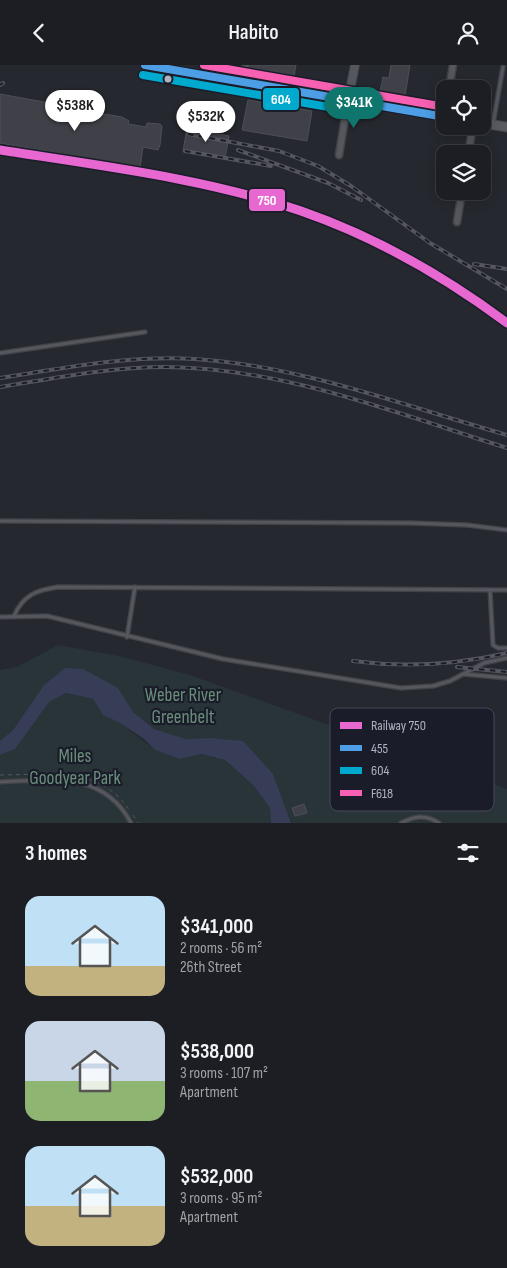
<!DOCTYPE html>
<meta charset="utf-8">
<style>
:root{--surface:#1c1e23;--page:#25272b;--text:#f1f3f6;--muted:#a0a2a6;--line:#3a3c41;--accent:#0f766e}
body{margin:0;font-family:"Sofia Sans Condensed",sans-serif;background:var(--page);color:var(--text);height:100vh;display:flex;flex-direction:column;font-size:19px;white-space:nowrap}
*{box-sizing:border-box;margin:0}
p{font-size:16px;color:var(--muted)}
.icon{flex:none;width:28px;height:28px;fill:none;stroke:currentColor;stroke-width:2;stroke-linecap:round;stroke-linejoin:round}
.map{position:relative;height:758px;overflow:hidden}
.drawer{display:flex;flex-direction:column;background:var(--surface);flex:1}
.drawer>*{flex:none}
.buttons{position:absolute;left:436px;top:15px;display:grid;gap:10px}
.buttons a{display:grid;place-items:center;width:55px;height:55px;border-radius:10px;background:var(--surface);box-shadow:0 2px 12px #0003,0 0 0 1px var(--line);font-size:25px}
.price{position:absolute;translate:-50% -42px;padding:0 11px;border-radius:18px;background:#fff;color:#222;font-size:16px;line-height:32px;filter:drop-shadow(0 1px 2px #0008)}
.price::after{content:'';position:absolute;left:50%;top:30px;width:15px;height:11px;margin-left:-8px;background:inherit;clip-path:polygon(0 0,100% 0,50% 100%)}
.price.on{background:var(--accent);color:#fff}
ul{padding:0;list-style:none}
li{display:flex;align-items:center;gap:15px;height:125px;padding:0 25px}
li span{display:grid;place-items:center;flex:none;width:140px;height:100px;border-radius:15px;color:#555}
li>.icon{margin-inline-start:auto}
span .icon{width:60px;height:60px;fill:#fffc;stroke-width:1}
li b{font-size:21px}
h2{display:flex;justify-content:space-between;align-items:center;height:60px;padding:0 25px;font-size:21px}
header{display:flex;justify-content:space-between;align-items:center;height:65px;padding:0 25px;background:var(--surface);font-size:22px;font-weight:600}
.map>svg:first-child{display:block}
.green{fill:#293439}
.water{fill:#373d57}
.building{fill:#404148;stroke:#4d4f57}
.lines{fill:none;stroke-linecap:round;stroke-linejoin:round}
.service-casing{stroke:#414349;stroke-width:5.5}
.minor-casing{stroke:#414349;stroke-width:9}
.tertiary-casing{stroke:#414349;stroke-width:10}
.secondary-casing{stroke:#414349;stroke-width:11}
.path{stroke:#55575c;stroke-width:1;stroke-dasharray:4 4;stroke-linecap:butt}
.service{stroke:#55565e;stroke-width:3}
.minor{stroke:#55565e;stroke-width:6}
.tertiary{stroke:#55565e;stroke-width:8}
.secondary{stroke:#5a5a62;stroke-width:9}
.rail-casing{stroke:#55565d;stroke-width:4}
.rail{stroke:#1a1d29;stroke-width:2;stroke-dasharray:5.5;stroke-linecap:butt}
.bus-1-casing{stroke:#1a1d29;stroke-width:11}
.bus-2-casing{stroke:#1a1d29;stroke-width:11}
.bus-3-casing{stroke:#1a1d29;stroke-width:11}
.bus-1{stroke:#4d9ee5;stroke-width:8}
.bus-2{stroke:#00a9ce;stroke-width:8}
.bus-3{stroke:#f860b3;stroke-width:8}
.rail-1-casing{stroke:#1a1d29;stroke-width:12}
.rail-1{stroke:#e868d2;stroke-width:9}
.bus-dot{fill:#afb2c1;stroke:#1a1d29;stroke-width:2}
.labels{text-anchor:middle;stroke-width:4.5;stroke-linejoin:round;paint-order:stroke}
.park-label{font-size:19px;fill:#6a8e7b;stroke:#1a1d29}
.key{fill:#1a1d29;stroke:#474a57;stroke-width:1}
.key-label{font-size:14px;fill:#afb2c1}
.line-badge{stroke:#1a1d29;stroke-width:2}
.badge-label{font-size:14px;text-anchor:middle;font-weight:bold;fill:#fff}
</style>
<header><svg class="icon" aria-label="back" viewBox="0 0 24 24"><path d="M15 5l-7 7 7 7"/></svg>Habito<svg class="icon" aria-label="person" viewBox="0 0 24 24"><circle cx="12" cy="8" r="4"/><path d="M4 21q1-7 8-7t8 7"/></svg></header>
<div class="map">
<svg width="507" height="758" viewBox="0 0 507 758">
<rect width="100%" height="100%" fill="#26282f"/>
<path class="green" d="M58 580 119 591 190 610 507 724V758H291L273 709 210 673 186 674 154 664 133 647 118 623 65 603 44 620 13 665 0 676V630L2 629H0V605L17 602Z
M66 628 93 634 103 650 120 658 155 685 180 694 202 689 225 695 254 721 270 743 271 758H0V690L15 684 48 637Z"/>
<path class="water" d="M65 603 83 604 118 623 133 647 154 664 186 674 210 673 243 676 273 709 291 758H271L270 743 254 721 225 695 202 689 180 694 155 685 144 674 120 658 103 650 93 634 66 628 49 637 15 684 0 690V676L13 665 44 620Z"/>
<path class="building" d="M251 0H296L294 11 250 4Z
M391 0H410L405 31 380 27 383 12 389 13Z
M0 29 44 37 67 44 66 48 88 52 89 48H97L122 52 129 56 128 59 146 62 147 58 160 59 162 61 160 80 158 85 143 82 140 103 0 78Z
M248 35 312 46 307 76 242 65Z
M187 63 229 71 225 94 183 86Z
M304 739 307 748 295 751 292 743Z"/>
<g class="lines">
<defs>
<path id="service" d="M493 59 503 2
M0 288 145 267
M0 456 411 458 467 460 507 465
M490 525 493 580 498 583H507
M14 551C23 530 37 525 58 522L507 525
M0 552 47 551 223 594 401 623 433 621 450 616 484 598 507 593
M127 572 135 522
M463 609 507 613
M0 717C51 715 103 705 131 758
M401 758C415 751 425 749 439 758"/>
<path id="minor" d="M243 17 246 0
M449 24 453 0
M468 89 473 61
M339 90 348 35
M457 157 462 126"/>
<path id="tertiary" d="M348 35 355 0"/>
<path id="secondary" d="M145 0 445 52
M482 58 507 62"/>
</defs>
<use href="#service" class="service-casing"/>
<use href="#minor" class="minor-casing"/>
<use href="#tertiary" class="tertiary-casing"/>
<use href="#secondary" class="secondary-casing"/>
<path class="path" d="M0 710C46 710 100 700 129 745
M133 750 138 758"/>
<use href="#service" class="service"/>
<use href="#minor" class="minor"/>
<use href="#tertiary" class="tertiary"/>
<use href="#secondary" class="secondary"/>
<defs>
<path id="rail" d="M0 20 3 18
M188 69 279 86 318 101 351 121 430 178 507 224
M238 85 328 118 361 135
M185 86 271 101
M474 199 507 204
M0 313C65 303 129 290 195 294 303 301 404 341 507 370
M0 322C55 313 110 302 165 302 285 303 395 348 507 383
M353 596C406 603 455 600 507 588
M457 602 507 607"/>
</defs>
<use href="#rail" class="rail-casing"/>
<use href="#rail" class="rail"/>
<defs>
<path id="bus-1" d="M145 0 445 52"/>
<path id="bus-2" d="M143 10 346 45"/>
<path id="bus-3" d="M204 0 445 42"/>
</defs>
<use href="#bus-1" class="bus-1-casing"/>
<use href="#bus-2" class="bus-2-casing"/>
<use href="#bus-3" class="bus-3-casing"/>
<use href="#bus-1" class="bus-1"/>
<use href="#bus-2" class="bus-2"/>
<use href="#bus-3" class="bus-3"/>
<defs>
<path id="rail-1" d="M0 85C101 101 204 113 301 146 376 172 444 211 507 258"/>
</defs>
<use href="#rail-1" class="rail-1-casing"/>
<use href="#rail-1" class="rail-1"/>
</g>
<circle class="bus-dot" cx="168" cy="14" r="4.5"/>
<g class="labels">
<g class="park-label">
<text x="183" y="636">Weber River<tspan x="183" dy="22">Greenbelt</tspan></text>
<text x="75" y="697">Miles<tspan x="75" dy="22">Goodyear Park</tspan></text>
</g>
</g>
<rect x="330" y="643" width="164" height="103" rx="8" class="key"/>
<rect x="340" y="657" width="22" height="7" fill="#e868d2"/>
<rect x="340" y="680" width="22" height="6" fill="#4d9ee5"/>
<rect x="340" y="702" width="22" height="7" fill="#00a9ce"/>
<rect x="340" y="725" width="22" height="6" fill="#f860b3"/>
<g class="key-label">
<text x="371" y="665">Railway 750</text>
<text x="371" y="688">455</text>
<text x="371" y="710">604</text>
<text x="371" y="733">F618</text>
</g>
<g class="line-badge">
<rect x="262" y="22" width="38" height="24" rx="5" fill="#00a9ce"/>
<rect x="248" y="123" width="38" height="24" rx="5" fill="#e868d2"/>
</g>
<g class="badge-label">
<text x="281" y="39">604</text>
<text x="267" y="140">750</text>
</g>
</svg>
<div class="buttons">
<a><svg class="icon" aria-label="locate" viewBox="0 0 24 24"><circle cx="12" cy="12" r="6"/><path d="M12 2v4M12 18v4M2 12h4M18 12h4"/></svg></a>
<a><svg class="icon" aria-label="layers" viewBox="0 0 24 24"><path d="M12 4l9 5-9 5-9-5zM3 14l9 5 9-5"/></svg></a>
</div>
<b class="price on" style="left:354px;top:64px">$341K</b>
<b class="price" style="left:75px;top:67px">$538K</b>
<b class="price" style="left:206px;top:78px">$532K</b>
</div>
<section class="drawer">
<h2>3 homes<svg class="icon" aria-label="filters" viewBox="0 0 24 24"><path d="M4 7h16M4 17h16"/><circle cx="9" cy="7" r="2"/><circle cx="15" cy="17" r="2"/></svg></h2>
<ul>
<li><span style="background:linear-gradient(#bfe0f5 70%,#c2b280 0)"><svg class="icon" aria-label="home" viewBox="0 0 24 24"><path d="M3 11l9-7 9 7M6 9v11h12V9"/></svg></span><div><b>$341,000</b><p>2 rooms · 56 m²</p><p>26th Street</p></div></li>
<li><span style="background:linear-gradient(#c9d6e8 60%,#8fb573 0)"><svg class="icon" aria-label="home" viewBox="0 0 24 24"><path d="M3 11l9-7 9 7M6 9v11h12V9"/></svg></span><div><b>$538,000</b><p>3 rooms · 107 m²</p><p>Apartment</p></div></li>
<li><span style="background:linear-gradient(#bfe0f5 60%,#c2b280 0)"><svg class="icon" aria-label="home" viewBox="0 0 24 24"><path d="M3 11l9-7 9 7M6 9v11h12V9"/></svg></span><div><b>$532,000</b><p>3 rooms · 95 m²</p><p>Apartment</p></div></li>
</ul>
</section>
